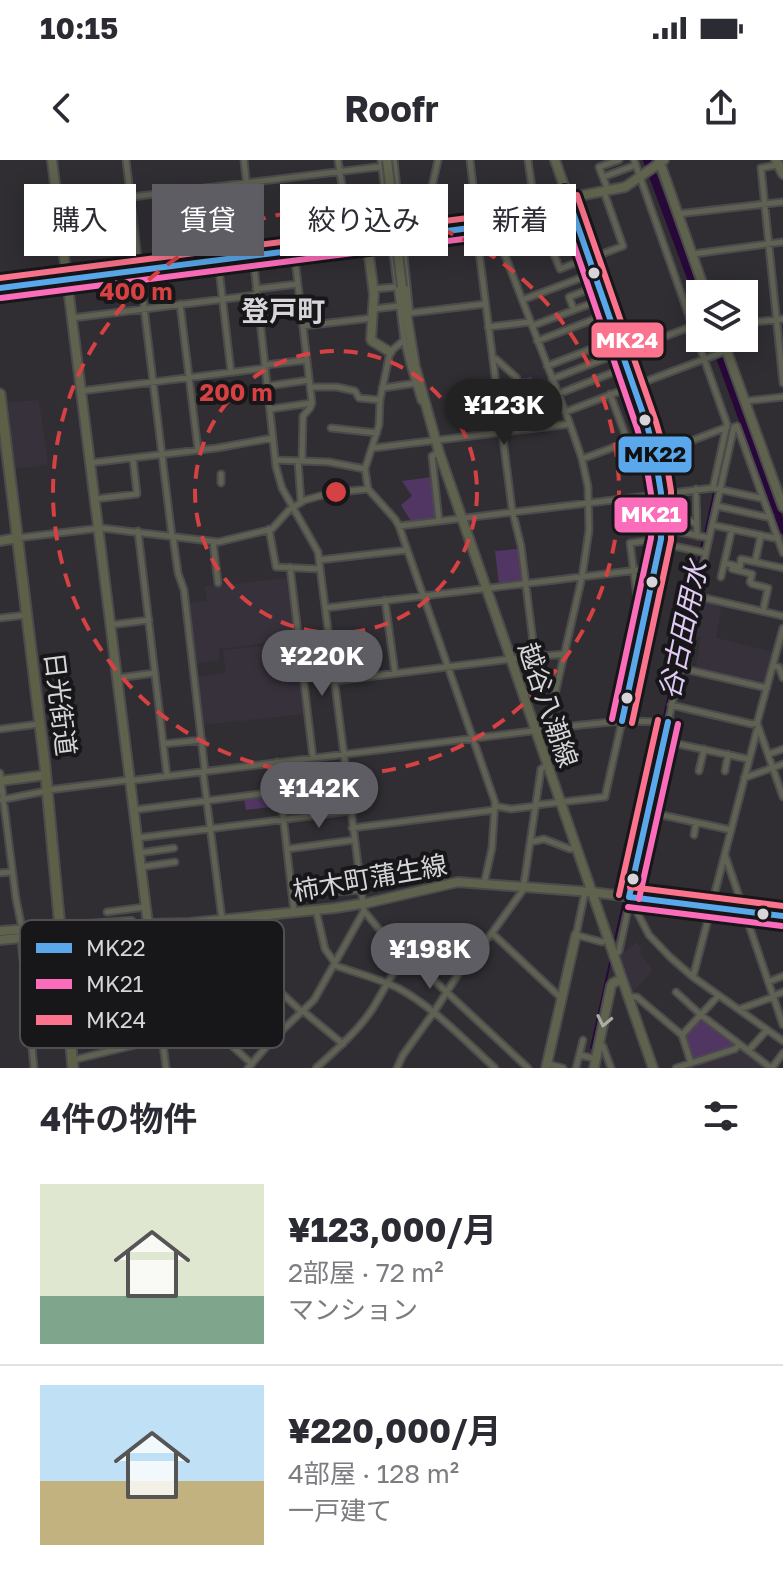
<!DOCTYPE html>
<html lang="ja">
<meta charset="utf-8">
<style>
:root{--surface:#fff;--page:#f2f2f3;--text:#2b2b33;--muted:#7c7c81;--line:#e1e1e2;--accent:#5e5d64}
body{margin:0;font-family:"Golos Text","Noto Sans JP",sans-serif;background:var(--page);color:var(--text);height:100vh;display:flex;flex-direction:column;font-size:30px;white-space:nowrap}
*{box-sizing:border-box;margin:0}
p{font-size:26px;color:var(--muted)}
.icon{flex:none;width:44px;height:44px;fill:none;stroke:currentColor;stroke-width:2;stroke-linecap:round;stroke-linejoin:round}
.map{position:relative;height:908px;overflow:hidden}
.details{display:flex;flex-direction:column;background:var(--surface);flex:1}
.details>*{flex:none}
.top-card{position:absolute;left:24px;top:24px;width:736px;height:72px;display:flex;gap:16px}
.buttons{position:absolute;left:686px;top:120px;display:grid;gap:16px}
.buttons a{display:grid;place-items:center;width:72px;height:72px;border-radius:0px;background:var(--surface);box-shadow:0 4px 20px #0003;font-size:40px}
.price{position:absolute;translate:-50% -68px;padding:0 18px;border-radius:28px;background:var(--accent);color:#fff;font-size:26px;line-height:52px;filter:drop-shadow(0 2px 4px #0008)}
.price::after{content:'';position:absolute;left:50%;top:48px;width:24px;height:18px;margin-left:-12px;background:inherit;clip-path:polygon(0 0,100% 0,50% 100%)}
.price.active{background:#222;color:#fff}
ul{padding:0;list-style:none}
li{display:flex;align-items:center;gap:24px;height:200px;padding:0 40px}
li+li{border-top:2px solid var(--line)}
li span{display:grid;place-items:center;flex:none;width:224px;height:160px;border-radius:0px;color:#555}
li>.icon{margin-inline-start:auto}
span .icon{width:96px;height:96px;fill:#fffc;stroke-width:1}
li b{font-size:34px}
h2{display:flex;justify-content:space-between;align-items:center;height:96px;padding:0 40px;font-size:34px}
.chip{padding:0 28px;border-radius:0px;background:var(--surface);box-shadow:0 4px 20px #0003;font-size:28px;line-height:72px}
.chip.active{background:var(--accent);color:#fff}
.status{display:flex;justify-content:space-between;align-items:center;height:56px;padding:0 40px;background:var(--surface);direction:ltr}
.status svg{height:22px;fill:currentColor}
header{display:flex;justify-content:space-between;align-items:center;height:104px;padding:0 40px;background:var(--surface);font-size:36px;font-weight:700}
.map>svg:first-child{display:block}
.built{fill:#37313c}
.green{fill:#513664}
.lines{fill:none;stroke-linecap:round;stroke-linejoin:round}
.stream{stroke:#280839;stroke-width:2}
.river{stroke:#280839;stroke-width:8}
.street-casing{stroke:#4b4a4c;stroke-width:9}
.secondary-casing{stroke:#4b4a4c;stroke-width:12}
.primary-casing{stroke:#4b4a4c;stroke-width:13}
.street{stroke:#5f6153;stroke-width:5}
.secondary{stroke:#5f624d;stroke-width:8}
.primary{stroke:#5d6046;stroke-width:9}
.secondary-bridge-casing{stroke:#4b4a4c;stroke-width:12;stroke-linecap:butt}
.secondary-bridge{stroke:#5f624d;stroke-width:8}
.bus-1-casing{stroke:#171618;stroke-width:12}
.bus-2-casing{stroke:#171618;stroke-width:12}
.bus-3-casing{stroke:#171618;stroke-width:12}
.bus-1{stroke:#5aa8eb;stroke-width:6}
.bus-2{stroke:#fb6dba;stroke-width:6}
.bus-3{stroke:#fc738d;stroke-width:6}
.oneway{stroke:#adada8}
.ring{fill:none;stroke:#d64243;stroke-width:4;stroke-dasharray:14 10}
.bus-dot{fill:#d7d5d9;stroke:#171618;stroke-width:3}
.labels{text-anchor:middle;stroke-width:8;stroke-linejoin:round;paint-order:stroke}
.street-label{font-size:26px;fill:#d7d5d9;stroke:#171618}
.neighbourhood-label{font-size:28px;font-weight:bold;fill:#d7d5d9;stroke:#171618}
.water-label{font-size:28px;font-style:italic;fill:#e1caf3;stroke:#171618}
.key{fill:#171618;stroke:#514f52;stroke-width:2}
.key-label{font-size:22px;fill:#d7d5d9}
.centre{fill:#d64243;stroke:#171618;stroke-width:4}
.ring-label{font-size:24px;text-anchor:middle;font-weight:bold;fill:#d64243;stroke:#171618;stroke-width:8;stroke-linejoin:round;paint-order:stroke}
.line-badge{stroke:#171618;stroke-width:3}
.badge-label{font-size:22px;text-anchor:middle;font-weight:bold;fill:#fff}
.pale-badge-label{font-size:22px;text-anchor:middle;font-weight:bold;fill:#111}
</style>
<div class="status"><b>10:15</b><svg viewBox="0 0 49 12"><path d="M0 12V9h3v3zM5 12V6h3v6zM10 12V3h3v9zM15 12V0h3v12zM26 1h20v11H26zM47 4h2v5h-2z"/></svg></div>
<header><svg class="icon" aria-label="back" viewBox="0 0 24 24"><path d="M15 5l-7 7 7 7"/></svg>Roofr<svg class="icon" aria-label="share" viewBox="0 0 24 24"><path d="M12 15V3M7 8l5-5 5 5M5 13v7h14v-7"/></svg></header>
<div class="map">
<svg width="783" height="908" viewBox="0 0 783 908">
<rect width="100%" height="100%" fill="#302e32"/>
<path class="built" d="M39 240 48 305 15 309 8 242Z
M286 418 295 480 219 489V500L196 504 187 443 207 441 204 427Z
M698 440 722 445 716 478 774 492 765 524 762 526 695 510 701 477 690 474Z
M294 483 303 554 204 565 198 517 226 513 223 490Z
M636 782 642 789 639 793 653 810 633 832 620 796Z
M739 887 767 908H682Z"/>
<path class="green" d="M532 217 533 231 501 235 499 221Z
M432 317 435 358 411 361 401 345 412 336 402 321Z
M518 389 522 421 499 424 495 391Z
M277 634 280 646 246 650 244 638Z
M700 858 734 884 733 887 695 899H693L685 875Z"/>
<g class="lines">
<path class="stream" d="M705 374 714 332
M625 733 703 380
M614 784 624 740
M591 888 611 798"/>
<path class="river" d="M647 0 700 142
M713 178 783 370"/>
<defs>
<path id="street" d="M126 0 172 377
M244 0 254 94
M338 0 347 58 341 65 343 83
M381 0 404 180 410 205 421 241
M394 0 410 154
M470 0 478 67
M528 0 535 49
M634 0 727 264 713 328
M777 5 761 8 783 223
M603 17 636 5
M608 30 599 7 619 0
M58 46 394 5
M427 49 438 0
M538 49 546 71 575 60
M677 54 783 42
M346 57 356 56 360 81
M493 64 570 264 582 299 588 327 589 370 582 417 547 569
M476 68 512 349 521 386 539 529 536 532 523 533
M580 75 551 87 560 109 588 98
M294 91 312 243 310 248 303 256 302 301
M693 94 783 82
M253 96 276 307 282 328 318 392 364 751 378 768 528 908
M589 99 623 86 604 32
M218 101 231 212
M256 129 298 124
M374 129 396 127
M522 140 594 113
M180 144 198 290
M373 149 399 146
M574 150 569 137 598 126
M410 153 485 144
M72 158 257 135
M744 163 783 159
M303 166 372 158
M532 166 603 139
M488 167 530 162
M404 180 390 192 380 240 379 265 365 309 368 329 395 359 399 366 495 642 492 688 484 724
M537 181 608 154
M623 192 693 166
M493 199H496L517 218
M265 205 307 200
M547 206 617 179
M552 219 622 192
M268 226 309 220
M310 227H337L355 231 359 238 380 240
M382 228 417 223
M81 231 266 208
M558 234 627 207
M610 234 628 282 630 294 632 295 652 287
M746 241 783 237
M270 249 312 243
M565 252 726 191
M737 266 734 267 629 737 649 775 670 797 693 817 783 881
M737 266 783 393
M331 268 377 273
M373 288 570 264
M655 295 727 267
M582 299 628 282
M275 300 329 302 365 309
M298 301 301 342
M89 303 217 288 273 278
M221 314V323
M696 329 697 376
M95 339 137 334 133 299
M717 346 767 357 770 356
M661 347H666L696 364
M439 361 432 296 439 292
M712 365 774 378 778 377
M399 366 713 328 760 338 763 337
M661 368 709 378
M269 369 276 407 320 409
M138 371 167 616
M173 377 178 413 184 430 205 612
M17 378 101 368 218 382 272 369 289 350 305 340 331 333 368 329
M213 382 218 423
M660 383 706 393
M319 400 407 390
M755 402 761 375
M724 403 740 407 741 399 783 408
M733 405 732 409 752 414 750 422 752 424 768 428 763 451
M290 407 313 598
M721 417 732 369
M696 436 783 456
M385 440 395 513
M648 444H638L630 383 661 379
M325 448 655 408
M0 458 26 455
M110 465 149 460
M783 468 757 563 783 637
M300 488 330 485
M511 499 564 494
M773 506 779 507 783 518
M680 508 767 528
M117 518 155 513
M335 521 511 499
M671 545 752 564 757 563
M0 569 39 564
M664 581 748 599
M163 584 202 580
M769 594 783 589
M277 602 294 752
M699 611 704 589
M725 611 728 594
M203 612 222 759
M0 613 16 739 22 768
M744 618 783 604
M128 621 581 565 622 561 668 562
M48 630 128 620
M0 640 46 631
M536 645 605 637 622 561
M495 646 511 649 536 646
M133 650 347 623
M648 652 731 670
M352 668 494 650
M694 675 696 663
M137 678 350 651
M531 682 544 679 570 689 576 688
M287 689 354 680
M139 693 174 688
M725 695 783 865
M141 707 175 702
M0 713 12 712
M332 732 360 730
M585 732 576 775 602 782 608 780
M316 750 325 789 335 803
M107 752 145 747
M148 764 166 908
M174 764 186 803 193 871 208 882 222 877 252 904
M492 773 559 836 562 837
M21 779 34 908
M615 795 619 791 630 740
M334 805C355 813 378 818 398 828 435 848 464 880 495 908
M260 813 302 852
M693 817 757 570 759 569
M768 822 783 816
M676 832 701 855 771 908
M773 836 783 832
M629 837H637L682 875 691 903
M740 849 773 837
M303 851 343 884
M682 875 718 836
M600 885 603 886 611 908
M748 891 767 870
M580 895 596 899
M73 900 193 871
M548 904 563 908
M248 908 273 879 314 840 364 751
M316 908C335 891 359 870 373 848 384 830 393 811 406 794
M397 908 403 895 434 852 462 808 492 773 523 730 541 609 547 605
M576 908 583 880
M676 908 735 889 739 885
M772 908 783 893"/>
<path id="secondary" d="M52 0 148 764
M555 0 647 265 655 295 661 333V379L622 561
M659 0 706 134
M776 0 783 14
M367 81 374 134 371 179 372 181 390 192
M402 127 415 206 439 292 653 908
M0 128 488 65 568 38 625 27 664 0
M722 178 783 347
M0 381 17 378
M0 621 46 615
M0 771 131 762
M0 780 142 766 148 764 190 763 335 748 367 743 458 722 591 732 783 756
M546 908 576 775
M594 908 611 826 613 823 622 819"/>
<path id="primary" d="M0 234 45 606 73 908"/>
</defs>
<use href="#street" class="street-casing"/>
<use href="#secondary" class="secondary-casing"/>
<use href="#primary" class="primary-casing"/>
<use href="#street" class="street"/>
<use href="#secondary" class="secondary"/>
<use href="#primary" class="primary"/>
<defs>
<path id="secondary-bridge" d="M387 0 402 127"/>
</defs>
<use href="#secondary-bridge" class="secondary-bridge-casing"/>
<use href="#secondary-bridge" class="secondary-bridge"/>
<defs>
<path id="bus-1" d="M568 38 647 265 655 295 661 333V379L622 561
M0 128 478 67 493 64 568 38
M629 737 668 562
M629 737 783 756"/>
<path id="bus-2" d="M559 41 637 268 645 297 651 334V378L612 559
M1 138 479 77 496 73 571 47
M639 739 678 564
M628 747 782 766"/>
<path id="bus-3" d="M577 35 656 262 665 293 671 331V380L632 563
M0 118 476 57 490 54 565 29
M630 727 783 746
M619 735 658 560"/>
</defs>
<use href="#bus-1" class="bus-1-casing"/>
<use href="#bus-2" class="bus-2-casing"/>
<use href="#bus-3" class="bus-3-casing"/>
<use href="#bus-1" class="bus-1"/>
<use href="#bus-2" class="bus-2"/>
<use href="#bus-3" class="bus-3"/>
</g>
<defs><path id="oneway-chevron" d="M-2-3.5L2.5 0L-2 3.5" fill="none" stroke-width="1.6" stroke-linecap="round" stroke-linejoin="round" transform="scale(2)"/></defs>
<use class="oneway" href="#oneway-chevron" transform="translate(604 861) rotate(102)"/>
<g class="ring">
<circle cx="336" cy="332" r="141"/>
<circle cx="336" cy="332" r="283"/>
</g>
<g class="bus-dot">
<circle cx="594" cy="113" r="7"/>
<circle cx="645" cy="260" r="7"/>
<circle cx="652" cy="422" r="7"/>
<circle cx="627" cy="538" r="7"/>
<circle cx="633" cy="719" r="7"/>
<circle cx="763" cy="754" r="7"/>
</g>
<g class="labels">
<g class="street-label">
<text transform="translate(60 544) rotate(83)" y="9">日光街道</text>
<text transform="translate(548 545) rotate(71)" y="9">越谷八潮線</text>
<text transform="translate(370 718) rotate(-10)" y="9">柿木町蒲生線</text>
</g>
<g class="neighbourhood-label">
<text x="283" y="161">登戸町</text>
</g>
<g class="water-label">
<text transform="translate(683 470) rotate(-78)" y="10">谷古田用水</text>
</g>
</g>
<rect x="20" y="760" width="264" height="128" rx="12" class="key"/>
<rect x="36" y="783" width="36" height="10" fill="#5aa8eb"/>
<rect x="36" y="819" width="36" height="10" fill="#fb6dba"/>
<rect x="36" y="855" width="36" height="10" fill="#fc738d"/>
<g class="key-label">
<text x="86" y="796">MK22</text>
<text x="86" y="832">MK21</text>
<text x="86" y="868">MK24</text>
</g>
<circle cx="336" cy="332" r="12" class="centre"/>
<g class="ring-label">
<text x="136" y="140">400 m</text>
<text x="236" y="241">200 m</text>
</g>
<g class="line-badge">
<rect x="590" y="161" width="75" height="38" rx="8" fill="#fc738d"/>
<rect x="617" y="275" width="76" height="39" rx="8" fill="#5aa8eb"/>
<rect x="613" y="336" width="76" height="38" rx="8" fill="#fb6dba"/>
</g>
<g class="badge-label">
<text x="627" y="188">MK24</text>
<text x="651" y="362">MK21</text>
</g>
<g class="pale-badge-label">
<text x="655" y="302">MK22</text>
</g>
</svg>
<div class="buttons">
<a><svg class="icon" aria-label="layers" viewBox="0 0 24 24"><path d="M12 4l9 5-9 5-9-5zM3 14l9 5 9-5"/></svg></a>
</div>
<b class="price active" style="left:504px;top:287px">¥123K</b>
<b class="price" style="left:322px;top:538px">¥220K</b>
<b class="price" style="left:319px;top:670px">¥142K</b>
<b class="price" style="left:430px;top:831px">¥198K</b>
<div class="top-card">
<a class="chip">購入</a>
<a class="chip active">賃貸</a>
<a class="chip">絞り込み</a>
<a class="chip">新着</a>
</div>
</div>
<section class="details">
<h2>4件の物件<svg class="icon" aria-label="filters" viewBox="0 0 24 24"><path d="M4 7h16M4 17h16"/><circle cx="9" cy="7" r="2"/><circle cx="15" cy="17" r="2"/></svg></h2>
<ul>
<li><span style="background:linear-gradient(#dfe7d0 70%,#7fa58c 0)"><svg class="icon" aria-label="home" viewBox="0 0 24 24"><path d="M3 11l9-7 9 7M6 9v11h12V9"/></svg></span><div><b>¥123,000/月</b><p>2部屋 · 72 m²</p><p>マンション</p></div></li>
<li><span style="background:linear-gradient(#bfe0f5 60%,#c2b280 0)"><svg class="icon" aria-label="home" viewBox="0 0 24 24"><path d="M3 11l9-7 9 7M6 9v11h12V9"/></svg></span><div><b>¥220,000/月</b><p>4部屋 · 128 m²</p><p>一戸建て</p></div></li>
</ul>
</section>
